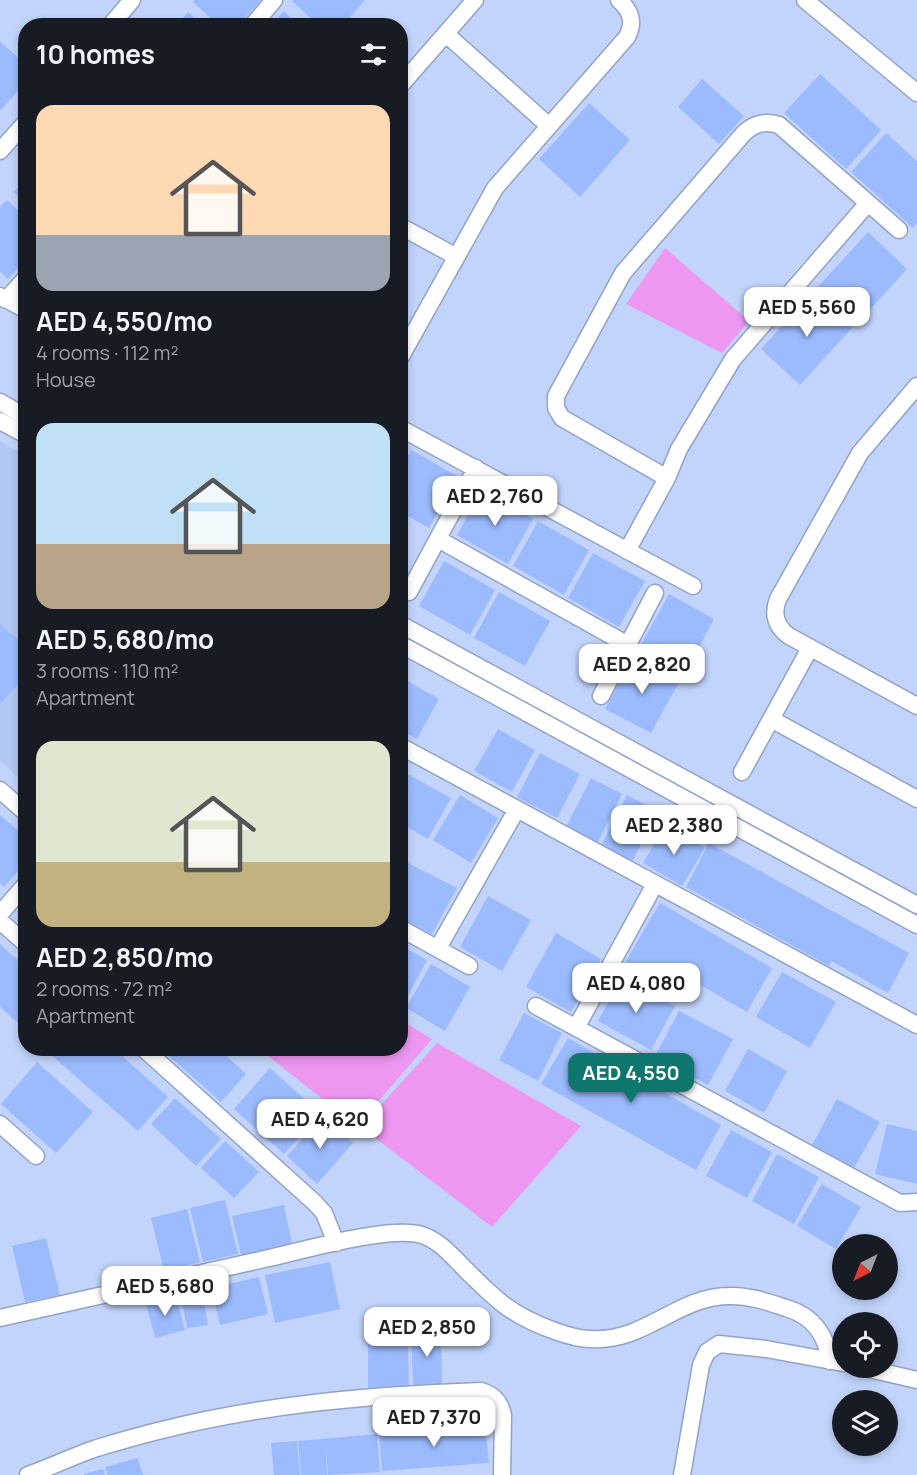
<!DOCTYPE html>
<meta charset="utf-8">
<style>
:root{--surface:#171b24;--page:#20242c;--text:#f1f3f6;--muted:#9ea1a6;--accent:#0f766e}
body{margin:0;font-family:Manrope,sans-serif;background:var(--page);color:var(--text);height:100vh;display:flex;flex-direction:column;font-size:22px;white-space:nowrap}
*{box-sizing:border-box;margin:0}
p{font-size:20px;color:var(--muted)}
.icon{flex:none;width:33px;height:33px;fill:none;stroke:currentColor;stroke-width:2;stroke-linecap:round;stroke-linejoin:round}
.map{position:relative;flex:1;overflow:hidden}
.sheet{position:absolute;left:18px;top:18px;width:390px;height:1038px;display:flex;flex-direction:column;background:var(--surface);border-radius:24px;box-shadow:0 3px 9px #0003}
.sheet>*{flex:none}
.needle{width:39px;rotate:222deg}
.buttons{position:absolute;left:832px;top:1234px;display:grid;gap:12px}
.buttons a{display:grid;place-items:center;width:66px;height:66px;border-radius:50%;background:var(--surface);box-shadow:0 3px 9px #0003;font-size:30px}
.price{position:absolute;translate:-50% -51px;padding:0 14px;border-radius:12px;background:#fff;color:#222;font-size:20px;line-height:39px;filter:drop-shadow(0 2px 3px #0008)}
.price::after{content:'';position:absolute;left:50%;top:36px;width:18px;height:14px;margin-left:-9px;background:inherit;clip-path:polygon(0 0,100% 0,50% 100%)}
.price.selected{background:var(--accent);color:#fff}
ul{padding:0;list-style:none}
li{display:grid;align-content:center;gap:12px;height:318px;padding:0 18px}
li span{display:grid;place-items:center;height:186px;border-radius:18px;color:#555}
li>.icon{margin-inline-start:auto}
span .icon{width:108px;height:108px;fill:#fffc;stroke-width:1}
li b{font-size:26px}
h2{display:flex;justify-content:space-between;align-items:center;height:72px;padding:0 18px;font-size:26px}
.map>svg:first-child{display:block}
.built{fill:#b3c7f4}
.green{fill:#ed97f0}
.building{fill:#9cbbfe}
.lines{fill:none;stroke-linecap:round;stroke-linejoin:round}
.minor-casing{stroke:#92a3c7;stroke-width:19}
.minor{stroke:#fff;stroke-width:16}
</style>
<div class="map">
<svg width="917" height="1475" viewBox="0 0 917 1475">
<rect width="100%" height="100%" fill="#c2d4fb"/>
<path class="built" d="M0 441 25 456V783L0 761Z"/>
<path class="green" d="M665 248 749 321 722 353 626 304Z
M401 1020 432 1039 357 1126 259 1049 400 1048Z
M437 1043 581 1126 492 1227 361 1127Z"/>
<path class="building" d="M195 0H261L238 26H219L193 2Z
M294 0H365L342 26H319L292 1Z
M284 11 299 26H270Z
M188 12 202 26H176Z
M0 42 26 64V82L0 111Z
M820 74 881 130 846 169 784 113Z
M702 79 744 116 719 144 678 107Z
M589 103 630 140 580 197 539 159Z
M886 133 917 161V223L913 228 851 172Z
M26 179V203L14 192Z
M7 200 26 217V259L8 279 0 272V207Z
M868 232 907 269 855 326 816 289Z
M813 292 852 328 800 385 761 349Z
M411 450 457 476 429 528 400 512V470Z
M482 490 533 519 508 564 457 535Z
M538 521 589 550 564 595 513 566Z
M593 553 645 581 619 627 568 598Z
M444 561 495 590 470 635 419 606Z
M499 592 550 621 525 666 474 638Z
M669 594 714 619 687 670 641 645Z
M0 624 26 647V676L0 704Z
M633 657 679 682 651 733 605 709Z
M400 677 439 699 417 739 400 730Z
M498 729 535 750 512 792 474 771Z
M540 753 580 774 557 818 517 797Z
M400 770 451 798 428 839 400 823Z
M591 778 622 794 597 844 566 827Z
M460 795 498 818 471 863 433 840Z
M627 795 658 811 632 862 601 846Z
M0 815 26 837V862L4 887 0 883Z
M666 825 705 848 682 886 643 863Z
M709 843 909 953 888 993 831 961 829 966 686 887Z
M400 859 457 888 432 934 400 918Z
M488 896 531 920 502 971 460 947Z
M660 903 772 968 747 1012 690 979 682 993 626 961Z
M26 911V929L17 921Z
M556 933 601 959 571 1012 526 987Z
M0 944 26 968V1030L0 1007Z
M400 945 427 960 403 1005 400 1003Z
M431 964 470 987 445 1031 406 1008Z
M782 972 836 1002 810 1048 756 1017Z
M622 977 675 1006 651 1050 598 1021Z
M679 1011 733 1039 708 1085 655 1056Z
M524 1013 562 1033 538 1081 499 1060Z
M568 1038 721 1125 696 1170 541 1084Z
M55 1048H113L168 1097 138 1131 50 1054Z
M160 1048H218L246 1074 221 1102Z
M748 1049 787 1071 764 1113 725 1091Z
M37 1062 93 1112 56 1153 1 1104Z
M270 1068 321 1114 284 1154 234 1109Z
M175 1098 221 1139 196 1166 151 1124Z
M837 1099 880 1122 854 1168 812 1145Z
M323 1116 353 1143 317 1184 287 1156Z
M887 1124 917 1131V1184L875 1174Z
M731 1130 772 1152 747 1198 706 1176Z
M225 1141 259 1172 234 1198 201 1168Z
M777 1154 819 1177 794 1224 752 1201Z
M822 1184 861 1207 836 1249 797 1226Z
M225 1200 238 1254 203 1262 190 1208Z
M284 1205 292 1244 241 1255 232 1216Z
M187 1209 200 1262 164 1271 151 1218Z
M46 1238 60 1295 25 1302 12 1246Z
M330 1262 340 1309 275 1323 265 1275Z
M259 1277 268 1314 220 1325 211 1288Z
M202 1292 208 1325 187 1328 181 1296Z
M176 1296 185 1330 155 1338 146 1304Z
M441 1331 442 1384 413 1385 411 1332Z
M368 1334 408 1335 409 1388 368 1389Z
M485 1425 489 1463 382 1471 379 1434Z
M377 1434 380 1472 328 1475 326 1450 327 1475H301L298 1441Z
M297 1441 300 1475H274L271 1443Z
M138 1458 143 1475H108L105 1467Z
M103 1469 105 1475H84V1474Z"/>
<g class="lines">
<defs>
<path id="minor" d="M805 0 917 93
M110 26 132 0
M252 26 274 0
M446 34 548 125
M400 86 475 0
M0 151 26 122
M400 226 455 256
M0 296 26 310
M6 300 26 278
M400 358 495 188 627 37C635 22 631 11 619 0
M917 386 860 453 778 599C772 614 776 627 789 636L917 706
M0 402 26 417
M0 421 26 435
M400 428 693 586
M667 478 562 418 556 408V396L623 273 744 133C755 123 765 121 779 125L899 230
M438 539 628 645
M627 551 667 478 679 449 733 359 868 203
M409 592 476 468
M400 624 917 905
M400 644 917 925
M601 696 655 593
M771 719 917 799
M400 746 917 1025
M742 772 810 648
M0 790 26 813
M0 914 26 884
M0 921 26 944
M400 928 469 966
M438 948 517 809
M536 1006 900 1203 917 1202
M576 1028 655 884
M143 1048 315 1203 324 1213 336 1243
M0 1124 36 1156
M0 1318C90 1298 179 1278 269 1258 304 1250 391 1225 422 1235 440 1241 452 1256 465 1269 496 1300 512 1316 555 1331 566 1335 579 1339 590 1339 644 1343 676 1297 728 1296 748 1295 768 1302 786 1308 813 1316 826 1334 830 1361
M865 1368 917 1380
M28 1475C51 1467 73 1456 97 1448 117 1442 138 1436 158 1431 263 1404 373 1395 481 1391 494 1395 500 1402 503 1415L502 1475
M682 1475 701 1365 707 1352 719 1344 766 1349 843 1363"/>
</defs>
<use href="#minor" class="minor-casing"/>
<use href="#minor" class="minor"/>
</g>
</svg>
<div class="buttons">
<a><svg class="needle" viewBox="-14 -14 28 28"><path d="M0-13l5 13h-10z" fill="#e53935"/><path d="M0 13l5-13h-10z" fill="#9ea1a6"/></svg></a>
<a><svg class="icon" aria-label="locate" viewBox="0 0 24 24"><circle cx="12" cy="12" r="6"/><path d="M12 2v4M12 18v4M2 12h4M18 12h4"/></svg></a>
<a><svg class="icon" aria-label="layers" viewBox="0 0 24 24"><path d="M12 4l9 5-9 5-9-5zM3 14l9 5 9-5"/></svg></a>
</div>
<b class="price" style="left:807px;top:338px">AED 5,560</b>
<b class="price" style="left:495px;top:527px">AED 2,760</b>
<b class="price" style="left:642px;top:695px">AED 2,820</b>
<b class="price" style="left:674px;top:856px">AED 2,380</b>
<b class="price" style="left:636px;top:1014px">AED 4,080</b>
<b class="price selected" style="left:631px;top:1104px">AED 4,550</b>
<b class="price" style="left:320px;top:1150px">AED 4,620</b>
<b class="price" style="left:165px;top:1317px">AED 5,680</b>
<b class="price" style="left:427px;top:1358px">AED 2,850</b>
<b class="price" style="left:434px;top:1448px">AED 7,370</b>
<section class="sheet">
<h2>10 homes<svg class="icon" aria-label="filters" viewBox="0 0 24 24"><path d="M4 7h16M4 17h16"/><circle cx="9" cy="7" r="2"/><circle cx="15" cy="17" r="2"/></svg></h2>
<ul>
<li><span style="background:linear-gradient(#ffd9b3 70%,#9aa5b1 0)"><svg class="icon" aria-label="home" viewBox="0 0 24 24"><path d="M3 11l9-7 9 7M6 9v11h12V9"/></svg></span><div><b>AED 4,550/mo</b><p>4 rooms · 112 m²</p><p>House</p></div></li>
<li><span style="background:linear-gradient(#bfe0f5 65%,#b9a48a 0)"><svg class="icon" aria-label="home" viewBox="0 0 24 24"><path d="M3 11l9-7 9 7M6 9v11h12V9"/></svg></span><div><b>AED 5,680/mo</b><p>3 rooms · 110 m²</p><p>Apartment</p></div></li>
<li><span style="background:linear-gradient(#dfe7d0 65%,#c2b280 0)"><svg class="icon" aria-label="home" viewBox="0 0 24 24"><path d="M3 11l9-7 9 7M6 9v11h12V9"/></svg></span><div><b>AED 2,850/mo</b><p>2 rooms · 72 m²</p><p>Apartment</p></div></li>
</ul>
</section>
</div>
